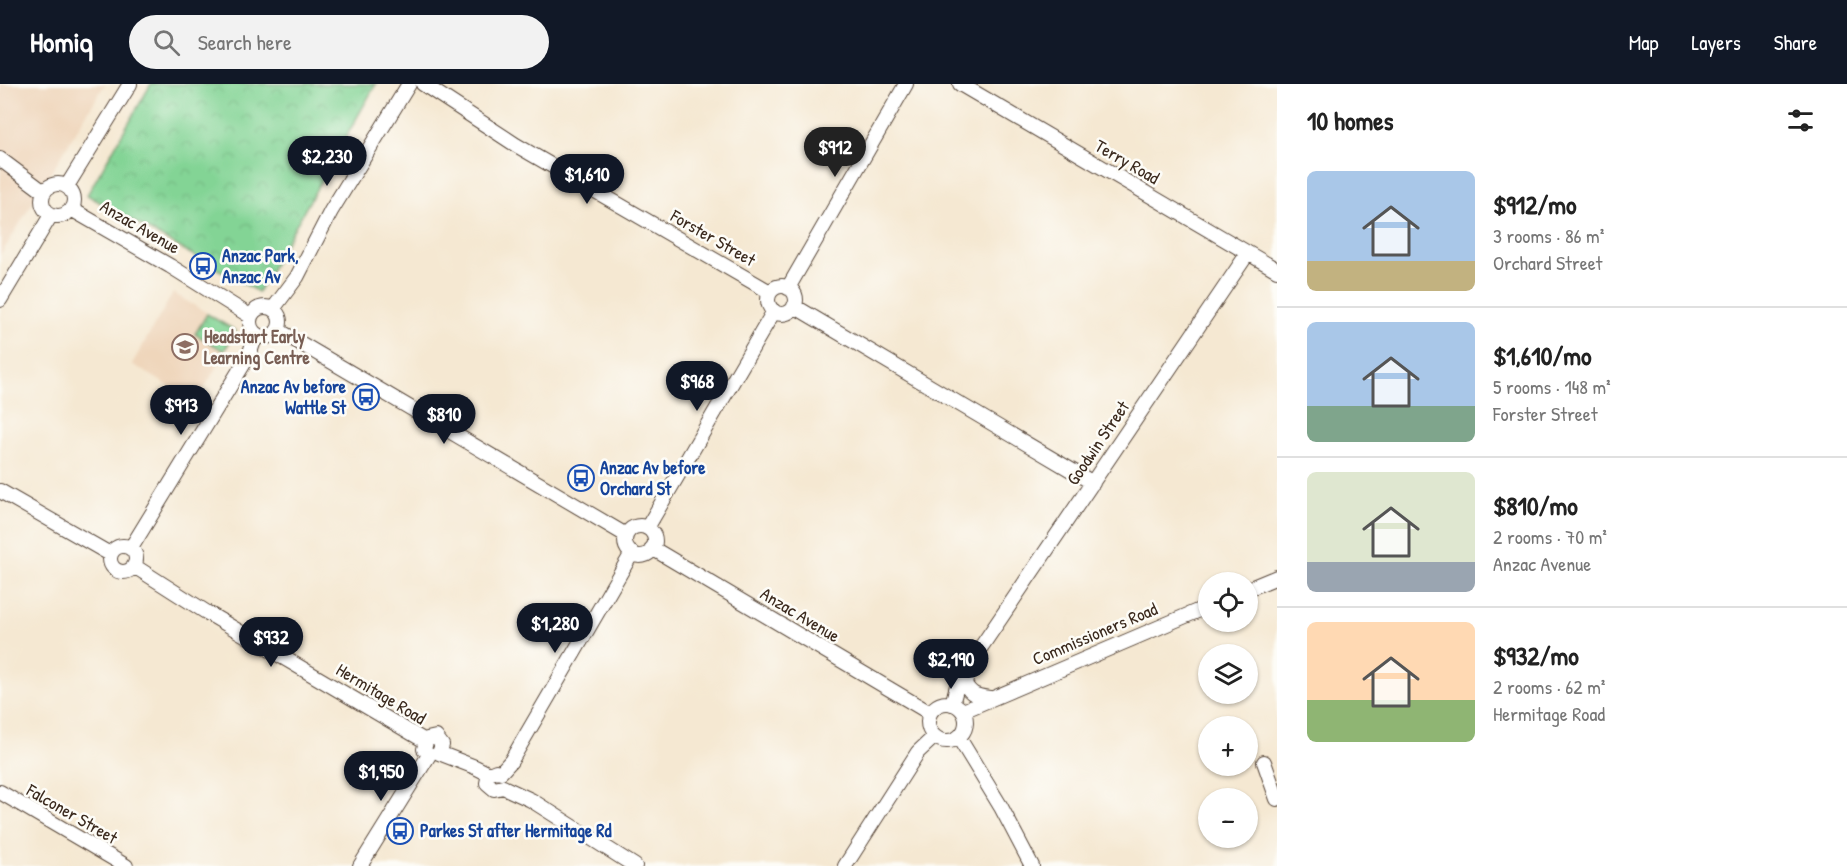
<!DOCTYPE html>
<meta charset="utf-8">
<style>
:root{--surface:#fff;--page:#f2f2f2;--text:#222;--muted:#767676;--line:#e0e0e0;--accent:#111827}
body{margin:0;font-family:"Patrick Hand",sans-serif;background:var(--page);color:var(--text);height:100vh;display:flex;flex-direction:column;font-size:22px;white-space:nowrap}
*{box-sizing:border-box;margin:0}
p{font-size:20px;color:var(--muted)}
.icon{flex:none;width:33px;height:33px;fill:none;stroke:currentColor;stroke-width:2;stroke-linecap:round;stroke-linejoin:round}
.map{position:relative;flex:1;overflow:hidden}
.side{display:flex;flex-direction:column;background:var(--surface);width:570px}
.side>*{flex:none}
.controls{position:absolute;left:1198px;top:488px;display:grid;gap:12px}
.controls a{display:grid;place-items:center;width:60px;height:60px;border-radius:50%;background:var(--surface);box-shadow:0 2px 4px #0004;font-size:30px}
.price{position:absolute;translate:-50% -51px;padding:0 14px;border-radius:21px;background:var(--accent);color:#fff;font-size:20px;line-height:39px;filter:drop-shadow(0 2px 3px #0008)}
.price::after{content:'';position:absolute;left:50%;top:36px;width:18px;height:14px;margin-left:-9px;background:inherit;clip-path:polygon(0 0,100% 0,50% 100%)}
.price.current{background:#222;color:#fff}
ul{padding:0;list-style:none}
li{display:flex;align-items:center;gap:18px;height:150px;padding:0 30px}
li+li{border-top:2px solid var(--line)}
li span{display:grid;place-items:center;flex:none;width:168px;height:120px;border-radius:9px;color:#555}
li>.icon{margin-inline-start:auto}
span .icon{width:72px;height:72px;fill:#fffc;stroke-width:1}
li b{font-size:26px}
h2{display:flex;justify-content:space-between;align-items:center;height:72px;padding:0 30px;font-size:26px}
header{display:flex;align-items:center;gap:36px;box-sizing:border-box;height:84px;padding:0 30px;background:var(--accent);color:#fff}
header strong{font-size:28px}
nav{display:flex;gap:33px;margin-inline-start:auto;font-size:21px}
.search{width:420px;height:54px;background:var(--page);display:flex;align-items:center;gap:15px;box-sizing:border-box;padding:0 21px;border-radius:33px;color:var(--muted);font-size:22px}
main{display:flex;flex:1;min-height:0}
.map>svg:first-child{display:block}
.built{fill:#efd6bb}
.park{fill:url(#park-crowns);stroke:#5f7f5a;stroke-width:1.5}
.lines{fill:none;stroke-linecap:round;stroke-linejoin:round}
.minor-casing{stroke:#574639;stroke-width:16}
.minor{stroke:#fff;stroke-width:14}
.labels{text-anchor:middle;stroke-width:5;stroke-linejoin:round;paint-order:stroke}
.street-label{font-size:18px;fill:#3b2a1e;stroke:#fdfcf7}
.transit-label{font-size:18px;font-weight:bold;fill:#164399;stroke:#fdfcf7;text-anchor:start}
.education-label{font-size:18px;font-weight:bold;fill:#785e54;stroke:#fdfcf7;text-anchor:start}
</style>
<header>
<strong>Homiq</strong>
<div class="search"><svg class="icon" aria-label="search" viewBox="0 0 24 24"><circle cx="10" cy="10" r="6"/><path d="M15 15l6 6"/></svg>Search here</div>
<nav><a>Map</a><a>Layers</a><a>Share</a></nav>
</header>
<main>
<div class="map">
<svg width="1277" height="782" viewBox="0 0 1277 782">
<defs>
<pattern id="park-crowns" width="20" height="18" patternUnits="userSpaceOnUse" patternTransform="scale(1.5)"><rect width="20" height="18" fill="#83d495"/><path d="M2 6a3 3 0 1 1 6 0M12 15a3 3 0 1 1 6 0" fill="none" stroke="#72b680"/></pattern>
</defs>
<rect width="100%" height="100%" fill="#fdfcf7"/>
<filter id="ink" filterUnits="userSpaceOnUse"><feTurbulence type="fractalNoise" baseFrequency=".0167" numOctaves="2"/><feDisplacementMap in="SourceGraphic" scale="12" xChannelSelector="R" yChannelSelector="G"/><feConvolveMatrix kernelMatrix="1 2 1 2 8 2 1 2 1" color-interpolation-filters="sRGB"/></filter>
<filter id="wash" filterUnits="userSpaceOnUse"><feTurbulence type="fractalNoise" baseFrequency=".008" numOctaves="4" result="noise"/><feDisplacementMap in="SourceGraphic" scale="24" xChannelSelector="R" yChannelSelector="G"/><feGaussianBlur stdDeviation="1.35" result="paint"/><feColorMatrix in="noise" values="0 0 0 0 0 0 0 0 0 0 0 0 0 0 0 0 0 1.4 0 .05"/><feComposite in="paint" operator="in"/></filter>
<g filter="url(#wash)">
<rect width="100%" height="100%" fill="#f5e8d2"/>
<path class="built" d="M0 0H105L0 172Z
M173 209 238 247 196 318 132 280Z"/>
<path class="park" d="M151 0H376L258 208 87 111Z
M207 230 236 247 224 267 195 250Z"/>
</g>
<g filter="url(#ink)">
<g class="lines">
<defs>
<path id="minor" d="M423 0 516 61 770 208
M960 0 1277 186
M0 75 44 108
M42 116a16 16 0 1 1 32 0a16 16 0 1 1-32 0Z
M67 102 130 0
M71 125 170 182 250 232
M768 216a14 14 0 1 1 28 0a14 14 0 1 1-28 0Z
M788 204 906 0
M0 216 51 131
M794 222 1093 399
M250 238a15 15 0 1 1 30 0a15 15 0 1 1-30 0Z
M273 225 297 193 331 127 409 0
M278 246 626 451
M0 407 110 470
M625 457a15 15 0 1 1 30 0a15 15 0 1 1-30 0Z
M647 444 774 227
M110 475a13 13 0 1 1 26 0a13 13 0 1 1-26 0Z
M131 464 249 271 256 251
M652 464 930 629
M134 482 206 528 425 657
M1248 505 1277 493
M968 587 965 600C972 612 977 612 990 614
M928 638a19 19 0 1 1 38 0a19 19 0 1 1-38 0Z
M952 620 960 591 977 569 1248 169
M963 627 1209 522
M959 654 1001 723 1032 782
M424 665 427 655 436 653 442 661 439 669
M439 669 475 683 489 690
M1264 678 1277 715
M496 687 489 690 487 699 494 705 503 703
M501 688 511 677 632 469
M503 703 531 716 635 782
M0 708 126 782
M360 782 429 671
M845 782 918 668 934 653"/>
</defs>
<use href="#minor" class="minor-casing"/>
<use href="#minor" class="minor"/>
</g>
</g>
<defs>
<symbol id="bus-ring" viewBox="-11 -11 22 22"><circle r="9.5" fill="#fdfcf7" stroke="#1a4fb4" stroke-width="1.5"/><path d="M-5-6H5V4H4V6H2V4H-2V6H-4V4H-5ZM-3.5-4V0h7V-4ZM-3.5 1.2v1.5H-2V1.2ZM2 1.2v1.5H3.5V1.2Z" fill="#1a4fb4"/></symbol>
<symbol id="school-ring" viewBox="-11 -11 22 22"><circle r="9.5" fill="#fdfcf7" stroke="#8d6e63" stroke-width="1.5"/><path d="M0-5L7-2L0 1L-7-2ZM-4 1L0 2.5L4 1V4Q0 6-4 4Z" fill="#8d6e63"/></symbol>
</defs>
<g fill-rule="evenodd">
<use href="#bus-ring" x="188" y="167" width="30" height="30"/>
<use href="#school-ring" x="170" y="248" width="30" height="30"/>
<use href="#bus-ring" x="351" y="298" width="30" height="30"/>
<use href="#bus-ring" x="566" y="379" width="30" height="30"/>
<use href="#bus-ring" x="385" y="732" width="30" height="30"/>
</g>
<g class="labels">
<g class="street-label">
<text transform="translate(1127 78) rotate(30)" y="6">Terry Road</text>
<text transform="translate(140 143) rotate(30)" y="6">Anzac Avenue</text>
<text transform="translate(713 154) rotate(30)" y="6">Forster Street</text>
<text transform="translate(1098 359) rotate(-56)" y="6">Goodwin Street</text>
<text transform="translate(800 531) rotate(31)" y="6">Anzac Avenue</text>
<text transform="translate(1095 550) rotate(-23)" y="6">Commissioners Road</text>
<text transform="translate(381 610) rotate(31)" y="6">Hermitage Road</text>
<text transform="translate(72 730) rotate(30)" y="6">Falconer Street</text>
</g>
<g class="transit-label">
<text x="222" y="178">Anzac Park,<tspan x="222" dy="21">Anzac Av</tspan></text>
<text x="346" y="309" text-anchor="end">Anzac Av before<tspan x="346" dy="21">Wattle St</tspan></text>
<text x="600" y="390">Anzac Av before<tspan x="600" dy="21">Orchard St</tspan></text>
<text x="420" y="753">Parkes St after Hermitage Rd</text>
</g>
<g class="education-label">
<text x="204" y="259">Headstart Early<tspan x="204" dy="21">Learning Centre</tspan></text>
</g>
</g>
</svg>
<div class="controls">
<a><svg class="icon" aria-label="locate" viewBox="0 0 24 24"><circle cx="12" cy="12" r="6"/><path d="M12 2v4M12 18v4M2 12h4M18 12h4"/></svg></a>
<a><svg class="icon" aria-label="layers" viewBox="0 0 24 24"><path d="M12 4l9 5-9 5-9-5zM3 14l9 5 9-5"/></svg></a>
<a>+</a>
<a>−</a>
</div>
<b class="price current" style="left:835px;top:94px">$912</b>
<b class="price" style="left:327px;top:103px">$2,230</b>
<b class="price" style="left:587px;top:121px">$1,610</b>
<b class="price" style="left:697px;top:328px">$968</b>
<b class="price" style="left:181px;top:352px">$913</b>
<b class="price" style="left:444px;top:361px">$810</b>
<b class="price" style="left:555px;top:570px">$1,280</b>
<b class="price" style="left:271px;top:584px">$932</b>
<b class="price" style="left:951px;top:606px">$2,190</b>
<b class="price" style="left:381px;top:718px">$1,950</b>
</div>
<section class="side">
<h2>10 homes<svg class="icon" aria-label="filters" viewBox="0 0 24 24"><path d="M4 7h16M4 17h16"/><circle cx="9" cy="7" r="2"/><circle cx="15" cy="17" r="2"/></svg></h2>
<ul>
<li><span style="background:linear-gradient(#a9c7e8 75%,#c2b280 0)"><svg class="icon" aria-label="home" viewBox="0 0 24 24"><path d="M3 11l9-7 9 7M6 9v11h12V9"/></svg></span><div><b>$912/mo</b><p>3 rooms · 86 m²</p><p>Orchard Street</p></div></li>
<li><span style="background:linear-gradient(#a9c7e8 70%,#7fa58c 0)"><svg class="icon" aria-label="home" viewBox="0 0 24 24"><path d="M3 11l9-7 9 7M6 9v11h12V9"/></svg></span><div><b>$1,610/mo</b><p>5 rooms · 148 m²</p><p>Forster Street</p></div></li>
<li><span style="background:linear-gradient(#dfe7d0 75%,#9aa5b1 0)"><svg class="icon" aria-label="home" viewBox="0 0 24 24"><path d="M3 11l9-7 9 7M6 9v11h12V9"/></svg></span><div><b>$810/mo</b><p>2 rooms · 70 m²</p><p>Anzac Avenue</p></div></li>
<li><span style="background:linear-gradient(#ffd9b3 65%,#8fb573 0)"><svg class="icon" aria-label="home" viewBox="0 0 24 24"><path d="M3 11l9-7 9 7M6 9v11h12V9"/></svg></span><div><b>$932/mo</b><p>2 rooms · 62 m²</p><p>Hermitage Road</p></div></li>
</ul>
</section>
</main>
